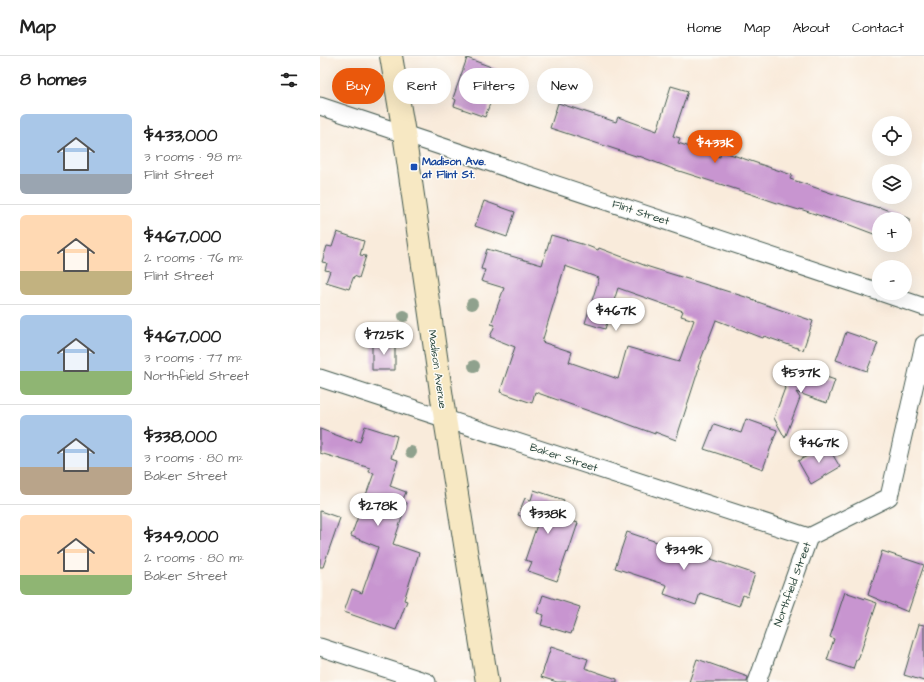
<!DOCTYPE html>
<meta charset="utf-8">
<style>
:root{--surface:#fff;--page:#f2f2f2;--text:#222;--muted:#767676;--line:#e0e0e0;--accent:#ea580c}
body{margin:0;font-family:"Architects Daughter",sans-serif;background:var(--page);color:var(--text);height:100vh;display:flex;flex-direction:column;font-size:15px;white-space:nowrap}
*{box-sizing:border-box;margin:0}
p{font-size:13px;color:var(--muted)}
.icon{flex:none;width:22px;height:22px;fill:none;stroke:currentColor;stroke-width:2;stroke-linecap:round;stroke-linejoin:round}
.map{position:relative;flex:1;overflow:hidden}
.panel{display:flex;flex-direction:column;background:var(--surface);width:320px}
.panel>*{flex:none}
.hud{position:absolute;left:12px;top:12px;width:380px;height:36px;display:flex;gap:8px}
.fabs{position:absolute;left:552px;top:60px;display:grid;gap:8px}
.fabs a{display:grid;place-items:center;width:40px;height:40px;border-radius:50%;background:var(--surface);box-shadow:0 4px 16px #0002;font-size:20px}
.price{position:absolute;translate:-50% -34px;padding:0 9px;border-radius:14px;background:#fff;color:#222;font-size:13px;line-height:26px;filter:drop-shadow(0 1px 2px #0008)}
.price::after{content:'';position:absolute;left:50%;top:24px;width:12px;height:9px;margin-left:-6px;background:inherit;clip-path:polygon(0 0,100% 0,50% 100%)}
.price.selected{background:var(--accent);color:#fff}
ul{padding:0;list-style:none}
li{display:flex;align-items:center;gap:12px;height:100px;padding:0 20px}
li+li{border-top:1px solid var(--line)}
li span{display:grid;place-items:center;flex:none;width:112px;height:80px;border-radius:6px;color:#555}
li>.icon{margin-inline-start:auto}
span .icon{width:48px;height:48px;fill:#fffc;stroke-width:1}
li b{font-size:17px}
h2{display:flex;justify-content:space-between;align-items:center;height:48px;padding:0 20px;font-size:17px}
.pill{padding:0 14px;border-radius:18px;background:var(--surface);box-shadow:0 4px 16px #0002;font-size:14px;line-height:36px}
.pill.selected{background:var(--accent);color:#fff}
header{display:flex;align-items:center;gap:24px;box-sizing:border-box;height:56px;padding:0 20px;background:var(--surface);border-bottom:1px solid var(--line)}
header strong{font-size:19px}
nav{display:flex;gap:22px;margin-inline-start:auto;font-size:14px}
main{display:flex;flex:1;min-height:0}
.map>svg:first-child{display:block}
.building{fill:#c895d0;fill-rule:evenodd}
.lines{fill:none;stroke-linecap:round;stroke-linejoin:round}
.street-casing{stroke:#40574d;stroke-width:19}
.secondary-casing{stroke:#40574d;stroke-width:24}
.street{stroke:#fff;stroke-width:17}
.secondary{stroke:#f7e8c3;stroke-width:22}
.tree{fill:#8fa18d}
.transit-dot{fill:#1a4fb4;stroke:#fdfcf7;stroke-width:1.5}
.labels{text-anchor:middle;stroke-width:3;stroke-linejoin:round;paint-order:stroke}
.transit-label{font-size:11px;font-weight:bold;fill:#164399;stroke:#fdfcf7;text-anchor:start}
.street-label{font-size:11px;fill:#1f3d34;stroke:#fdfcf7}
</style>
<header>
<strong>Map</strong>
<nav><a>Home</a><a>Map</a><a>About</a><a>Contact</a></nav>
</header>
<main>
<section class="panel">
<h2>8 homes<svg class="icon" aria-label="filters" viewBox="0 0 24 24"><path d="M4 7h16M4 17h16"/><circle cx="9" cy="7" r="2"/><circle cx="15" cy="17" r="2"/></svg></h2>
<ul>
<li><span style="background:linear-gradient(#a9c7e8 75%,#9aa5b1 0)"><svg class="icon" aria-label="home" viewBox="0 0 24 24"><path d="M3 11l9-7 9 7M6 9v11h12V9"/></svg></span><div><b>$433,000</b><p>3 rooms · 98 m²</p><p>Flint Street</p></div></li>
<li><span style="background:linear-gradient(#ffd9b3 70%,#c2b280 0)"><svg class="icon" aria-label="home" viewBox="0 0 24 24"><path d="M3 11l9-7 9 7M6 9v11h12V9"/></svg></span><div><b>$467,000</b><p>2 rooms · 76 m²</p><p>Flint Street</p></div></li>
<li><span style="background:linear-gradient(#a9c7e8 70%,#8fb573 0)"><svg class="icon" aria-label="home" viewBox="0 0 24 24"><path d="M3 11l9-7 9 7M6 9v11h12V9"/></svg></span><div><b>$467,000</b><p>3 rooms · 77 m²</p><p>Northfield Street</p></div></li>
<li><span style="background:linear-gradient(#a9c7e8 65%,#b9a48a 0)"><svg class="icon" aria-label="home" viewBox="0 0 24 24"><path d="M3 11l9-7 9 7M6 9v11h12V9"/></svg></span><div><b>$338,000</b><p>3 rooms · 80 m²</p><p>Baker Street</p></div></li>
<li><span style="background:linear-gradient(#ffd9b3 75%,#8fb573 0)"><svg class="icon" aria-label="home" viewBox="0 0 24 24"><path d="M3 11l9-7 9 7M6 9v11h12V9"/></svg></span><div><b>$349,000</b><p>2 rooms · 80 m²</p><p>Baker Street</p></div></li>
</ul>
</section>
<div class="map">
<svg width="604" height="626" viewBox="0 0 604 626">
<rect width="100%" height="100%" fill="#fdfcf7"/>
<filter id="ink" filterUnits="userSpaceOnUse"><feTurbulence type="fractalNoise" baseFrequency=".025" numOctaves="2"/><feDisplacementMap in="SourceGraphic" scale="8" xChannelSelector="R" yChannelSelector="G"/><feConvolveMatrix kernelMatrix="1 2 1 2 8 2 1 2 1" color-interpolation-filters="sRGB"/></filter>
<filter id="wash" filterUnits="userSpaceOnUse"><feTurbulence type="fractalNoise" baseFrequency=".012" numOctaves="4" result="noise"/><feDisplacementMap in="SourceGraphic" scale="16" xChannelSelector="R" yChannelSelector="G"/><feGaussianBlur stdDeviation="0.9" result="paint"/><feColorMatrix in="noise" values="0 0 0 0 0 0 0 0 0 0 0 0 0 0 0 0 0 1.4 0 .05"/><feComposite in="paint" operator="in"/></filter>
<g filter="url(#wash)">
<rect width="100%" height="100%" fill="#f9ebdb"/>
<g id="blocks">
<path class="building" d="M147 2 182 15 165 61 134 50 136 44 133 42Z
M351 30 368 35 353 80 360 82 358 87 400 101 401 95 472 119 470 123 511 137 559 152V151L590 163 585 175V163H559V180L522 166V167L480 153 479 154 466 150 431 138 353 113 319 100V101L230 72 238 47 296 66 298 61 337 75Z
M164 145 195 156 187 181 155 170Z
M17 176 44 185 40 199 46 200 39 222 34 220 29 233 6 226 10 215 5 214 7 207 2 206 7 190 12 191Z
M231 179 265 189 278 194 279 192 329 211 432 243V244L493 265 483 294 444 280 443 282 396 264 378 311 379 312 356 384 335 376V378L286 360V361L215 336 212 347 180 336 195 291 170 281 175 269 171 268 184 232 161 225 165 214 161 213 167 193 222 209ZM245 210 279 222 265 267 285 273 298 232 363 255 361 260 374 264 359 306 307 291 298 323 249 306 252 296 222 286Z
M526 276 558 287 547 315 516 304Z
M52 285H75V314H52Z
M471 309 515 324 507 347 476 336 480 342 465 382 454 362 465 332 464 331Z
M426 363 457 374 443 413 424 406 384 393 394 368 421 377Z
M45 370 77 380 71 402 78 404 70 430 86 436 82 446 87 447 73 488 99 497 84 544 87 545 76 574 24 556 32 533 42 537 58 491 31 480 54 417 49 416 50 412 0 397V373L32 385V383L40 386Z
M507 389 520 411 491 428 478 405Z
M214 434 244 444 238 461 258 467 248 497 247 496 237 525 208 515 212 506 205 504 218 466 198 459 205 442 211 444Z
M0 455 20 462 3 511H0Z
M307 476 358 493 359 491 392 502 391 503 435 518 427 541 423 539 419 550 380 537 376 549 344 538 347 529 295 512Z
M562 495 604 509 588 556 548 539Z
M525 536 557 547 538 604H536L533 613 507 604 514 583 510 581Z
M223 539 260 551 251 578 221 569 224 559 217 557Z
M599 568 604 569V625L584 619Z
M231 591 268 603 265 612 297 623V626H237L221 621Z
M377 603 428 621 427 626H369Z"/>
</g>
</g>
<g filter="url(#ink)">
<use href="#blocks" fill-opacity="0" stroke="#40574d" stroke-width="1"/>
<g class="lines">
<defs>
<path id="street" d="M0 50 559 236
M563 237 604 251
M0 322 489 481
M0 591 107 626
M437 626 489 481 569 441 604 288"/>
<path id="secondary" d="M71 0 84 77 125 363 167 626"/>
</defs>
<use href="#street" class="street-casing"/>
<use href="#secondary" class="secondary-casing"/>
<use href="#street" class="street"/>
<use href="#secondary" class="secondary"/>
</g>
<g class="tree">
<circle cx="98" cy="26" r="6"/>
<circle cx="152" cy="248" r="6"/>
<circle cx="84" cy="260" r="6"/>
<circle cx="154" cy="310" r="6"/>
<circle cx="91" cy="396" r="6"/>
</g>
</g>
<rect class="transit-dot" x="90" y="107" width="8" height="8" rx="2"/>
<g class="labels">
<g class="transit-label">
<text x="102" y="109">Madison Ave.<tspan x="102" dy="13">at Flint St.</tspan></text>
</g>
<g class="street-label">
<text transform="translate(321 156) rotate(18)" y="4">Flint Street</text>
<text transform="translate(118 313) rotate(82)" y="4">Madison Avenue</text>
<text transform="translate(244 401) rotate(18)" y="4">Baker Street</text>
<text transform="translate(472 528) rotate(-70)" y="4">Northfield Street</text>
</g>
</g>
</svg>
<div class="fabs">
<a><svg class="icon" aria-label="locate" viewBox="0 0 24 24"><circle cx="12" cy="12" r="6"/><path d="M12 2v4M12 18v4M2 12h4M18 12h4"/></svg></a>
<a><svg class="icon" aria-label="layers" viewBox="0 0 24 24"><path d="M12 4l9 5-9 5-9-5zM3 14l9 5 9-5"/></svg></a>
<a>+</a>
<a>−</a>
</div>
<b class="price selected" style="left:395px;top:108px">$433K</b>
<b class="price" style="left:296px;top:276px">$467K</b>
<b class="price" style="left:64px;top:300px">$725K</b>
<b class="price" style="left:481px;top:338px">$537K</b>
<b class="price" style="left:499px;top:408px">$467K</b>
<b class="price" style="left:58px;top:471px">$278K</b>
<b class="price" style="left:228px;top:479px">$338K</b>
<b class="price" style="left:364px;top:515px">$349K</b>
<div class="hud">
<a class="pill selected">Buy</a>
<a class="pill">Rent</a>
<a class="pill">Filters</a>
<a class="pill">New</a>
</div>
</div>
</main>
